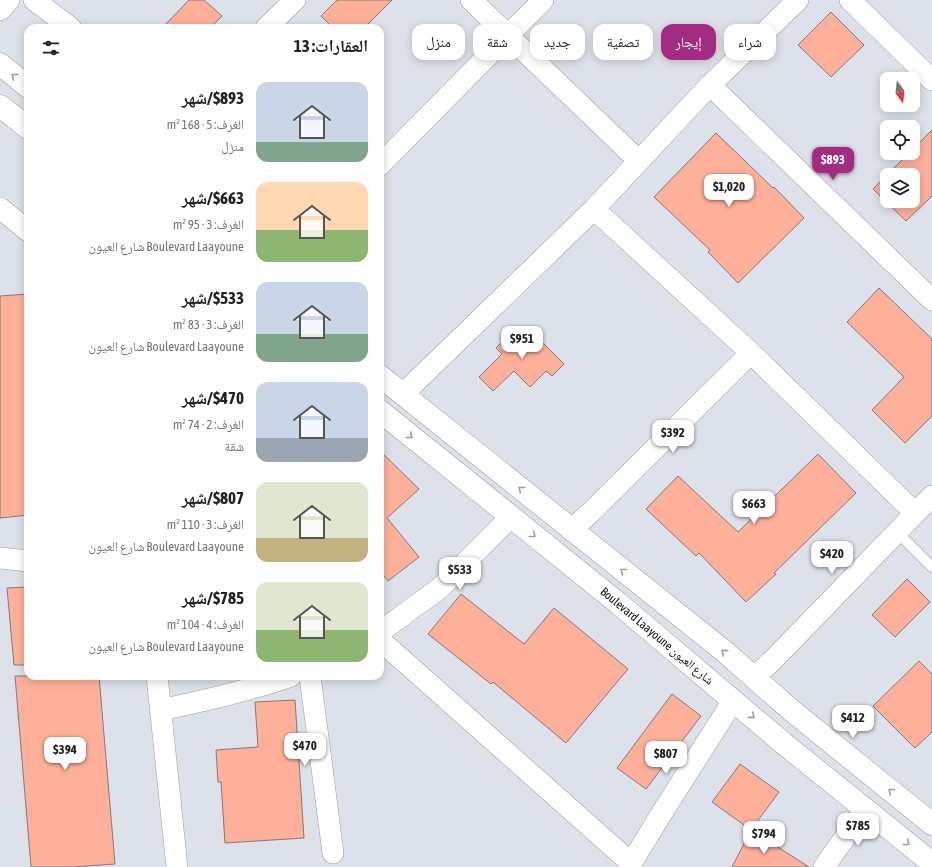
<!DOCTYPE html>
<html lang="ar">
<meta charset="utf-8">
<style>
:root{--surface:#fff;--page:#f6f6f6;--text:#202124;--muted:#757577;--accent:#a42b82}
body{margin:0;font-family:"Asap Condensed","Noto Naskh Arabic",sans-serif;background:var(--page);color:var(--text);direction:rtl;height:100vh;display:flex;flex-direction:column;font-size:15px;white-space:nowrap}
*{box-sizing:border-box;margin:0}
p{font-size:13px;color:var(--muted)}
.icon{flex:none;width:22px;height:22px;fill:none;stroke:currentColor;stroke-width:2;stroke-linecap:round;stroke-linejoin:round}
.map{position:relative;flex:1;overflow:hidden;direction:ltr}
.sheet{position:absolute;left:24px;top:24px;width:360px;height:656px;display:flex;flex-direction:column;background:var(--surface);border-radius:12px;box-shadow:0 2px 10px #0003;direction:rtl}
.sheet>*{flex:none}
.banner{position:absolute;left:396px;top:24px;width:380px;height:36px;direction:rtl;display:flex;gap:8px}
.needle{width:26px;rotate:165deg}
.tools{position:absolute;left:880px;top:72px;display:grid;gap:8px}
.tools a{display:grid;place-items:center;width:40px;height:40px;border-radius:8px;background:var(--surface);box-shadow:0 2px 10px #0003;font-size:20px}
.price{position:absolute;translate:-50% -34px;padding:0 9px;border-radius:8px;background:#fff;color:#222;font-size:13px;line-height:26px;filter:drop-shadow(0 1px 2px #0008)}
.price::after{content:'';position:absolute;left:50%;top:24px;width:12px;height:9px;margin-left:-6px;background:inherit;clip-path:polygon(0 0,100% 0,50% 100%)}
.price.selected{background:var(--accent);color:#fff}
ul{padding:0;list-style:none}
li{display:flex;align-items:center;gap:12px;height:100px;padding:0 16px}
li span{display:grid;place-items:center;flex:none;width:112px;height:80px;border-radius:12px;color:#555}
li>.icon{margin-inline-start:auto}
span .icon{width:48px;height:48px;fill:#fffc;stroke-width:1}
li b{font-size:17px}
h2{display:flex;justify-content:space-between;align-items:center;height:48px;padding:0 16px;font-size:17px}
.tag{padding:0 14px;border-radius:12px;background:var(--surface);box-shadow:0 2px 10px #0003;font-size:14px;line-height:36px}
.tag.selected{background:var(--accent);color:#fff}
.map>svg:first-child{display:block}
.building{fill:#ffb09b;stroke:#827976}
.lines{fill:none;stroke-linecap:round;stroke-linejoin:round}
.service-casing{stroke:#9a9fa6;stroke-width:11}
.minor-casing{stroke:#9a9fa6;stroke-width:22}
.tertiary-casing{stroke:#9a9fa6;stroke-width:23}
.service{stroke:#fff;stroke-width:10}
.minor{stroke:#fff;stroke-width:21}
.tertiary{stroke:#fff;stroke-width:22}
.oneway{stroke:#9d9d9f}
.labels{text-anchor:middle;stroke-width:4;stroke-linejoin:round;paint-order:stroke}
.street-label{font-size:12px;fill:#0a0b0e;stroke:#fff}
</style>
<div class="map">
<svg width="932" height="867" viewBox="0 0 932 867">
<rect width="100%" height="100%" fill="#dde1e9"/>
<path class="building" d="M189 0H204L222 16 210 28H162Z
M337 0H392L364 28H333L321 16Z
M831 12 864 45 831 77 798 45Z
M932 130V196L906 221 873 189 887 175V201H913V175H887L909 153H913V149Z
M716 133 773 188 774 187 804 218 738 283 708 252 710 250 654 197Z
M879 288 932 339V416L905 443 872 410 904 377 847 322Z
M28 294V515L0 518V296Z
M526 326 564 364 552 376 546 371 530 387 514 371 493 391 479 377 502 354 496 348 509 335 513 339Z
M380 451 419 489 387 518 419 557 388 581 380 571Z
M818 454 856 493 774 573 776 574 746 602 699 553 696 556 646 509 678 476 738 532Z
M907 579 930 602 895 637 872 615Z
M28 587V665H14L7 588Z
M461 594 524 644 554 608 628 669 566 743 493 682 491 684 428 634Z
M919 661 932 674V732L915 748 873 706Z
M15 676H99L115 864 73 867H31Z
M672 694 701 716 646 789 617 768Z
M295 700 304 838 225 843 221 782H218L216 750 258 747 255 702Z
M740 764 779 792 751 830 712 802Z
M751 830 809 867H732Z"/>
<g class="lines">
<defs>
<path id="service" d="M897 532 932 567"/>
<path id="minor" d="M34 0 71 28
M471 0 639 161
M850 0 932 80
M0 10 9 0
M266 28 295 0
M710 85 932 300
M380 165 543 0
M0 208 28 231
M594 209 751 353 915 513
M403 394 594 209 710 85 798 0
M571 530 590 513 751 353
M0 558 28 561
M380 632 440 588 511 517
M380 640 631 863
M157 676 177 867
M310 676 333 853
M754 677 772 661 932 496
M160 710C204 701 248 691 291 676
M629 867 660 816 733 701
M824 867 865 809"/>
<path id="tertiary" d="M0 64 28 87
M0 106 28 128
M380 376 724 651 791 710 932 824
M380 411 618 603 783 743 932 863"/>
</defs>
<use href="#service" class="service-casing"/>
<use href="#minor" class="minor-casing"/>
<use href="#tertiary" class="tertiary-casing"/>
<use href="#service" class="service"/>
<use href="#minor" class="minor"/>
<use href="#tertiary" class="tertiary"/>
</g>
<defs><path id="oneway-chevron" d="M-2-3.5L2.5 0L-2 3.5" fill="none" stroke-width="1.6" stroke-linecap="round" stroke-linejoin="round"/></defs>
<g class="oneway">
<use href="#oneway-chevron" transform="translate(14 76) rotate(-141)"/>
<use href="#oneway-chevron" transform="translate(410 436) rotate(39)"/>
<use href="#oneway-chevron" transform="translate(521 489) rotate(-141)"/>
<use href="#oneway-chevron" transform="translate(533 535) rotate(39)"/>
<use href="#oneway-chevron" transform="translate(623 571) rotate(-142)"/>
<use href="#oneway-chevron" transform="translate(724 652) rotate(-140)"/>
<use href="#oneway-chevron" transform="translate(752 716) rotate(40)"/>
<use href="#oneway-chevron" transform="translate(891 791) rotate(-141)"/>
<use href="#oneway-chevron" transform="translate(907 843) rotate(39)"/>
</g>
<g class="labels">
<g class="street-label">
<text transform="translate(657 636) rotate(40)" y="4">Boulevard Laayoune شارع العيون</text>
</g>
</g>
</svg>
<div class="tools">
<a><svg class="needle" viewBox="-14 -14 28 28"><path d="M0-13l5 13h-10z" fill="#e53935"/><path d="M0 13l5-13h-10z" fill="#757577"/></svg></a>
<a><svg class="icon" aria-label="locate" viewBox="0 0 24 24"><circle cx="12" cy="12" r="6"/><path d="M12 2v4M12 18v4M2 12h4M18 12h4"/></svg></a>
<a><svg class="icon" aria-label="layers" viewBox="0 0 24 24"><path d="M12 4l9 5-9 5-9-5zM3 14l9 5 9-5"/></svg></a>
</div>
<b class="price selected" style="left:833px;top:181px">$893</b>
<b class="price" style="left:729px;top:208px">$1,020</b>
<b class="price" style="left:522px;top:360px">$951</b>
<b class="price" style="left:673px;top:454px">$392</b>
<b class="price" style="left:754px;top:525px">$663</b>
<b class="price" style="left:832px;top:575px">$420</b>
<b class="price" style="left:460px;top:591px">$533</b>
<b class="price" style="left:853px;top:739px">$412</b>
<b class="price" style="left:305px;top:767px">$470</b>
<b class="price" style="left:65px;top:771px">$394</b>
<b class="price" style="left:666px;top:775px">$807</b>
<b class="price" style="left:858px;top:847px">$785</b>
<b class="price" style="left:764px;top:855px">$794</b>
<div class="banner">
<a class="tag">شراء</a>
<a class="tag selected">إيجار</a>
<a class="tag">تصفية</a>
<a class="tag">جديد</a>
<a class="tag">شقة</a>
<a class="tag">منزل</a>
</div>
<section class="sheet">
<h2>العقارات: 13<svg class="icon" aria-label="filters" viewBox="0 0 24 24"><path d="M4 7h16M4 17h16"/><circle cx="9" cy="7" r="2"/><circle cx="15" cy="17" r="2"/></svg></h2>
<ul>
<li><span style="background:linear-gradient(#c9d6e8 75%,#7fa58c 0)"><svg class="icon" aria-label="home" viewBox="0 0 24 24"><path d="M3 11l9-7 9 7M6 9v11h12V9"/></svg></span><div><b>$893/شهر</b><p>الغرف: 5 · 168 m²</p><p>منزل</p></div></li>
<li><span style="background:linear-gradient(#ffd9b3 60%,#8fb573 0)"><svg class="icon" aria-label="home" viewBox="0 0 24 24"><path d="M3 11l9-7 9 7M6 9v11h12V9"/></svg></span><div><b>$663/شهر</b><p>الغرف: 3 · 95 m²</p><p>Boulevard Laayoune شارع العيون</p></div></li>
<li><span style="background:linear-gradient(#c9d6e8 65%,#7fa58c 0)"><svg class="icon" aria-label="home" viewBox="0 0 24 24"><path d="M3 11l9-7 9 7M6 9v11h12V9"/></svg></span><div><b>$533/شهر</b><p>الغرف: 3 · 83 m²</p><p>Boulevard Laayoune شارع العيون</p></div></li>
<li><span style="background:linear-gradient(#c9d6e8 70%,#9aa5b1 0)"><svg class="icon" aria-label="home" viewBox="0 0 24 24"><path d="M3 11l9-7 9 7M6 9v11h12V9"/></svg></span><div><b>$470/شهر</b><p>الغرف: 2 · 74 m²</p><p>شقة</p></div></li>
<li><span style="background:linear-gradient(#dfe7d0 70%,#c2b280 0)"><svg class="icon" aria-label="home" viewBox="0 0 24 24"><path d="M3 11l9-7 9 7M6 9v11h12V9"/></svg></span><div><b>$807/شهر</b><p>الغرف: 3 · 110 m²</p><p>Boulevard Laayoune شارع العيون</p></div></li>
<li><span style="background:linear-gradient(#dfe7d0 60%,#8fb573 0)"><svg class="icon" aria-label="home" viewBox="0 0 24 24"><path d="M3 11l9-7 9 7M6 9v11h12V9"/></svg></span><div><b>$785/شهر</b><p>الغرف: 4 · 104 m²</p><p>Boulevard Laayoune شارع العيون</p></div></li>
</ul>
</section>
</div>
